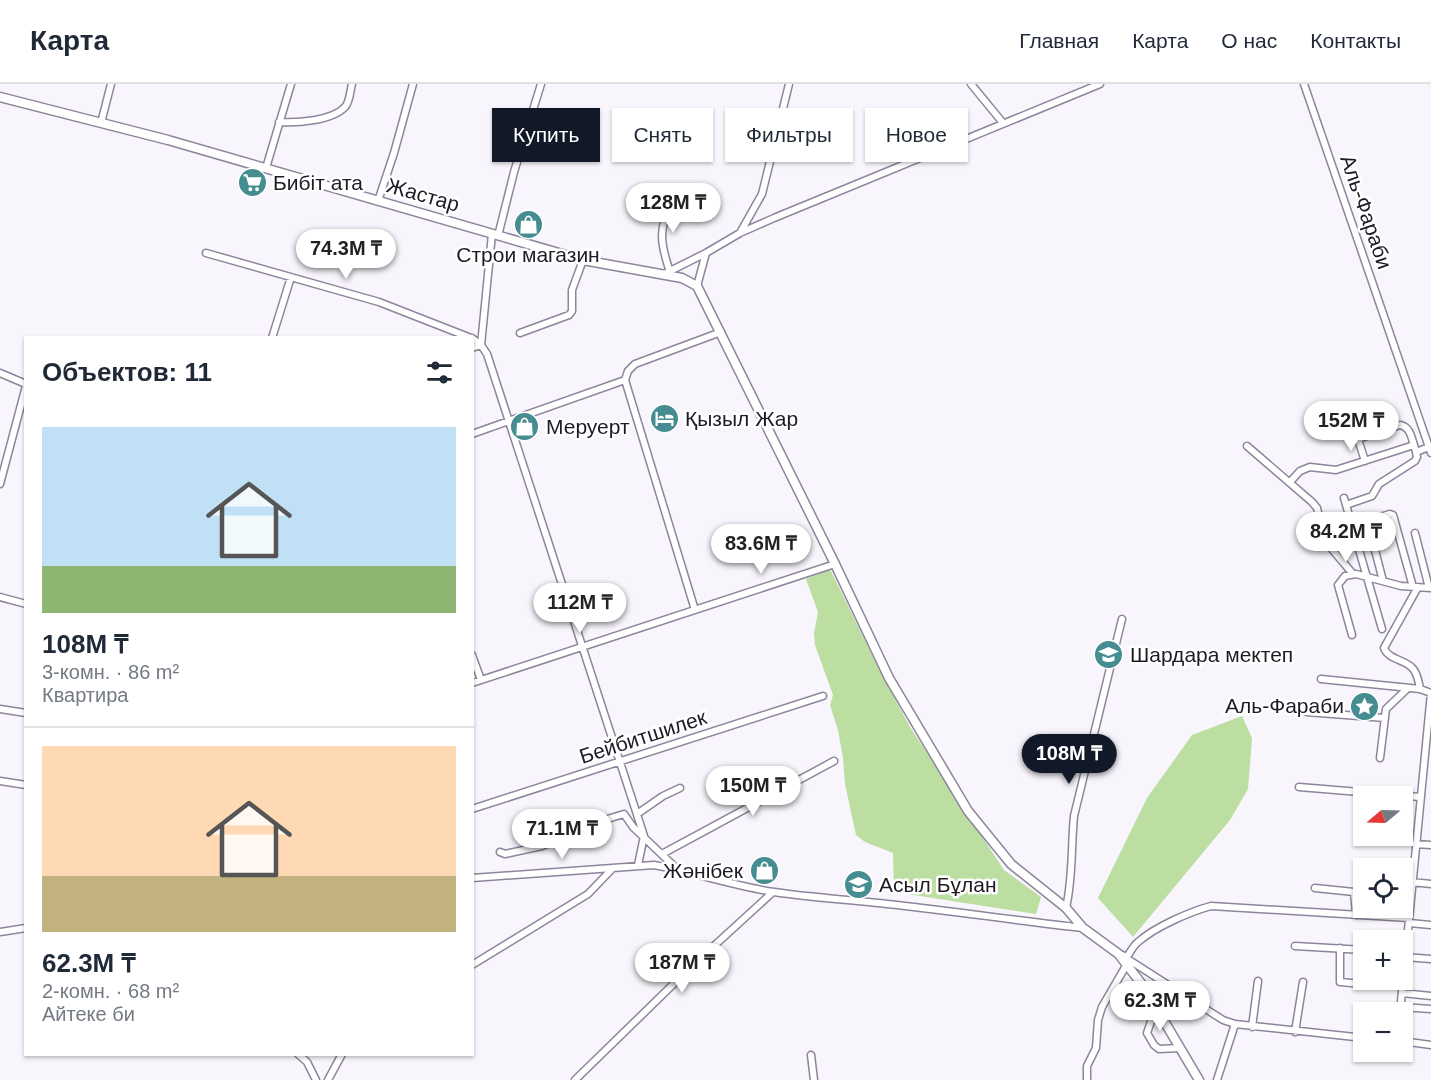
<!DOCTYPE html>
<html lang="ru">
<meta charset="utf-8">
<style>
:root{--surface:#fff;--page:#f2f2f3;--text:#1f2937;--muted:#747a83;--line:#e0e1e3;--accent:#111827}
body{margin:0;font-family:Arial,sans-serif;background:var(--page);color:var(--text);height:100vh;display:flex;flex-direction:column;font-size:22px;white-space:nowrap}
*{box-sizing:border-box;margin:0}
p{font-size:20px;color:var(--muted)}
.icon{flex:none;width:33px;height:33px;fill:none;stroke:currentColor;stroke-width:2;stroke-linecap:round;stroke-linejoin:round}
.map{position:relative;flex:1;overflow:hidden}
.panel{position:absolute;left:24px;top:252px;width:450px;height:720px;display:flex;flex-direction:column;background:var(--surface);border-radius:0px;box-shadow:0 2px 4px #0004}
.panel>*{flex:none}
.top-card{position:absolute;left:492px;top:24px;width:570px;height:54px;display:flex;gap:12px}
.needle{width:39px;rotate:251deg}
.buttons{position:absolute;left:1353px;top:702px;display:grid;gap:12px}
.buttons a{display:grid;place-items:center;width:60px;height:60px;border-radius:0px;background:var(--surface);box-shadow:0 2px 4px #0004;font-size:30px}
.price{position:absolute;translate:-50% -51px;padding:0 14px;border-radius:21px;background:#fff;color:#222;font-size:20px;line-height:39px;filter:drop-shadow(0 2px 3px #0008)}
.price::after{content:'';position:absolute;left:50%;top:36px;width:18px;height:14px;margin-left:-9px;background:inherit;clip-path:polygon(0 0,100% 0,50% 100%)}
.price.selected{background:var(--accent);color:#fff}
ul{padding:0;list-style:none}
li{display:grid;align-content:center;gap:12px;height:318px;padding:0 18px}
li+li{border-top:2px solid var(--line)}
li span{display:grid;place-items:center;height:186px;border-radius:0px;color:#555}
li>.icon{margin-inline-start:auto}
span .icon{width:108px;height:108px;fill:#fffc;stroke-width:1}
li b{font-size:26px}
h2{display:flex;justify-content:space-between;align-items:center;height:72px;padding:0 18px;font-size:26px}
.chip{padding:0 21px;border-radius:0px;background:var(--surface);box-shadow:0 2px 4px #0004;font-size:21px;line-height:54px}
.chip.selected{background:var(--accent);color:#fff}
header{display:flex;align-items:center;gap:36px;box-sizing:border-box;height:84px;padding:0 30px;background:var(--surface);border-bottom:2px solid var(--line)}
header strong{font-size:28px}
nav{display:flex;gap:33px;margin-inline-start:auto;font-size:21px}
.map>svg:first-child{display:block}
.green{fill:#bcdea0}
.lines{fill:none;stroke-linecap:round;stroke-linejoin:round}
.street-casing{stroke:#8e849c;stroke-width:9}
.secondary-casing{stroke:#8e849c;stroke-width:11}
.street{stroke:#fff;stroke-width:6}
.secondary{stroke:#fff;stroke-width:8}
.labels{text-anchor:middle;stroke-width:5;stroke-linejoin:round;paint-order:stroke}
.poi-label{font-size:21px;fill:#1f1b24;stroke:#fff;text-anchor:start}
.street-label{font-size:21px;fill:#1f1b24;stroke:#fff}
</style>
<header>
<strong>Карта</strong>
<nav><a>Главная</a><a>Карта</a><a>О нас</a><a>Контакты</a></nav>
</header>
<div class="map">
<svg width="1431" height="996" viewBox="0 0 1431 996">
<rect width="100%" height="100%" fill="#f8f6fc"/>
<path class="green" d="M830 485 876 579 910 643 1004 786 1041 813 1036 830 894 808 893 769 865 758 856 751 845 700 843 674 838 646 830 621 833 611 815 561 814 549 818 528 806 495Z
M1242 632 1252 654 1248 705 1230 736 1133 853 1098 814 1147 714 1192 651Z"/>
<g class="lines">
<defs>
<path id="street" d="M971 0 1003 39
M1304 0 1431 369
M279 38C297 39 332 37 345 23 350 18 350 7 352 0
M101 39 111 0
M266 84 291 0
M670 113C661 147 658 153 670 188
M378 117 394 69 413 0
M740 149 762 110 789 0
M498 152 514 88 541 0
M206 169 379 218 471 254
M664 190 706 169 740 149 774 134 1100 0
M697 202 706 169
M520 249 569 231 572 227V206L583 176
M272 254 291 193
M472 254 481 261 487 270 644 752
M481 261 492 150
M472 264 481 261
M0 289 26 300
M625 296 695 526
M625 296 628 287 635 280 721 248
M1349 327 1365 377
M472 350 625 296
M1358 355 1400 341C1410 343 1411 352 1414 361
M1247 362 1312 418 1317 424 1325 457 1353 490
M1290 398 1300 387 1310 383 1336 386 1414 361 1416 368 1429 363
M0 400 26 302
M1344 414 1382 545
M1346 421 1372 412 1379 400 1415 377 1417 373 1416 368
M1415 449 1429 504
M1383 497 1368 439 1369 436 1390 430 1393 431 1413 503
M1418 503 1384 564C1389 577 1407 575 1414 586 1418 592 1419 599 1420 605
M0 513 26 520
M1352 551 1338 501 1345 492 1356 490 1401 502 1431 504
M472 571 481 596
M1321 595 1420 605 1431 609
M472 599 835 480
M0 625 26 629
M1306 628 1385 634
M1380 674 1386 625 1408 604
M0 697 26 701
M1299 703 1420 713
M472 725 823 612
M637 730 663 712 680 704
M1415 760 1431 761
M500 768 505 770 542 762 604 736 624 730 633 743 676 784
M662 770 834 677
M638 781 644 752
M472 794 654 781C694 788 733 802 774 808 814 814 856 816 897 821 959 828 1020 837 1083 844
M1412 798 1431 800
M1315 804 1354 808 1356 831
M1066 824C1073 793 1071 763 1074 732L1122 535
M1409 839 1431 841
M0 848 26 844
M1295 862 1364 866
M1340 864V898L1375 901
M1405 873 1431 875
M472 881 588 810 613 784
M1402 909 1431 912
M1156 923 1147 949 1154 961 1159 965 1180 964
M1401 923 1431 925
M1400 928 1431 609
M1252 943 1258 897
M1295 948 1303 898
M1364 954 1235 940 1223 936 1126 874C1130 869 1133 862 1138 858 1155 843 1189 828 1211 822L1409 834
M1402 957 1431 961
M298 970 307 978 316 996
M811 971 814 996
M328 996 342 970
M575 996 692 882 773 808
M1087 996V982L1096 964 1098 936 1102 923 1127 880
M1217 996 1235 940"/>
<path id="secondary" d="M0 13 168 56 583 176 682 194 697 202 835 480 889 594 968 727 1011 780 1066 824 1083 844 1120 871 1126 874
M1120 872 1144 903 1199 996"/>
</defs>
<use href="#street" class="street-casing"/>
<use href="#secondary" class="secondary-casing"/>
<use href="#street" class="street"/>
<use href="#secondary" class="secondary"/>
</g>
<defs>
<symbol id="supermarket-disc" viewBox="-11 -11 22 22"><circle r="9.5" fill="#458d91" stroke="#fff"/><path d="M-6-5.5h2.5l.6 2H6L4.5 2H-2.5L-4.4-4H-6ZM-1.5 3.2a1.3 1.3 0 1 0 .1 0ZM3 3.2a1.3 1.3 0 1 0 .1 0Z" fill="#fff"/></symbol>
<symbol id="shop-disc" viewBox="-11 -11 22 22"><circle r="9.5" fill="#458d91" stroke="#fff"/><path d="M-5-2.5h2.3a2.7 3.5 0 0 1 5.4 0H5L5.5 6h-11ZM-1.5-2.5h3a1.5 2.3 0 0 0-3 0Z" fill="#fff"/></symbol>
<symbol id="hotel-disc" viewBox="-11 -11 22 22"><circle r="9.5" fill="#458d91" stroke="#fff"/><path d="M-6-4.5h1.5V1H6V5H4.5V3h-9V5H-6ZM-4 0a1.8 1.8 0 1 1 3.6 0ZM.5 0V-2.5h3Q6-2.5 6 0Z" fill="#fff"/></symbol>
<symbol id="school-disc" viewBox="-11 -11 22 22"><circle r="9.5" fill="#458d91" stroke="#fff"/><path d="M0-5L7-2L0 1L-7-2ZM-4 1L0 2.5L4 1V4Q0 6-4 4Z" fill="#fff"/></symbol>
<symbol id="sight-disc" viewBox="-11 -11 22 22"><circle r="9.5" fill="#458d91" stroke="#fff"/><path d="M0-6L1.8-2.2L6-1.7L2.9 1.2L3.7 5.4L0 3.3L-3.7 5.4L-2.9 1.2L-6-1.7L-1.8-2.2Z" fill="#fff"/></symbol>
</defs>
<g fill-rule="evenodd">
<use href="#supermarket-disc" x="236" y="82" width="33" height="33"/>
<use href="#shop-disc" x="512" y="124" width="33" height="33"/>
<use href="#hotel-disc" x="648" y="318" width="33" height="33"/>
<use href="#shop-disc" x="508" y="326" width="33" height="33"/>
<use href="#school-disc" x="1092" y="554" width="33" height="33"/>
<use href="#sight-disc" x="1348" y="606" width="33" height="33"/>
<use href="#shop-disc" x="748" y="770" width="33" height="33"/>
<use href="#school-disc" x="842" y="784" width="33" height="33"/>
</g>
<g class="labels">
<g class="poi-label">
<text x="273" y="106">Бибіт ата</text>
<text x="528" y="178" text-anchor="middle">Строи магазин</text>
<text x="685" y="342">Қызыл Жар</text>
<text x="546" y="350">Меруерт</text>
<text x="1130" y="578">Шардара мектеп</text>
<text x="1344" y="629" text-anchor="end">Аль-Фараби</text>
<text x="743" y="794" text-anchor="end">Жәнібек</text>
<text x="879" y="808">Асыл Бұлан</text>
</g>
<g class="street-label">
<text transform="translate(423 111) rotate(16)" y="7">Жастар</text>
<text transform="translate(1366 128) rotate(71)" y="7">Аль-Фараби</text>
<text transform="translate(643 653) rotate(-18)" y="7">Бейбитшилек</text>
</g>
</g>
</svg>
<div class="buttons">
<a><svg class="needle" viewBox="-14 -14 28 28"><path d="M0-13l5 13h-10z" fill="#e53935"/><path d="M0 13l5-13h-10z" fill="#747a83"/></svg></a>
<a><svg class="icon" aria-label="locate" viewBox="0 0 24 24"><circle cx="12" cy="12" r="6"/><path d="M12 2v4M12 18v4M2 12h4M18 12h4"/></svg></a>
<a>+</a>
<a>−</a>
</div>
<b class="price" style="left:673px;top:150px">128M ₸</b>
<b class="price" style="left:346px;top:196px">74.3M ₸</b>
<b class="price" style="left:1351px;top:368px">152M ₸</b>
<b class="price" style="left:1346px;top:479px">84.2M ₸</b>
<b class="price" style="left:761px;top:491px">83.6M ₸</b>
<b class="price" style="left:580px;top:550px">112M ₸</b>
<b class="price selected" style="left:1069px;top:701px">108M ₸</b>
<b class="price" style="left:753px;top:733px">150M ₸</b>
<b class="price" style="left:562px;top:776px">71.1M ₸</b>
<b class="price" style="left:682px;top:910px">187M ₸</b>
<b class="price" style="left:1160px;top:948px">62.3M ₸</b>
<div class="top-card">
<a class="chip selected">Купить</a>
<a class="chip">Снять</a>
<a class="chip">Фильтры</a>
<a class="chip">Новое</a>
</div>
<section class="panel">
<h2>Объектов: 11<svg class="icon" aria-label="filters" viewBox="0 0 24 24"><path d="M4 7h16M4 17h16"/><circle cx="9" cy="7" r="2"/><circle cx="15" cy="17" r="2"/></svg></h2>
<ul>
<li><span style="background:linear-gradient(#bfe0f5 75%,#8fb573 0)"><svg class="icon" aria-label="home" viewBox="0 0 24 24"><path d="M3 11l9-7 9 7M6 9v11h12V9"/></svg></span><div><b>108M ₸</b><p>3-комн. · 86 m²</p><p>Квартира</p></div></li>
<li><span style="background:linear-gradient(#ffd9b3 70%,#c2b280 0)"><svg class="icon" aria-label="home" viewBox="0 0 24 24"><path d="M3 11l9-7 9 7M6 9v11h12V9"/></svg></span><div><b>62.3M ₸</b><p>2-комн. · 68 m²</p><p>Айтеке би</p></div></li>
</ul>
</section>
</div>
